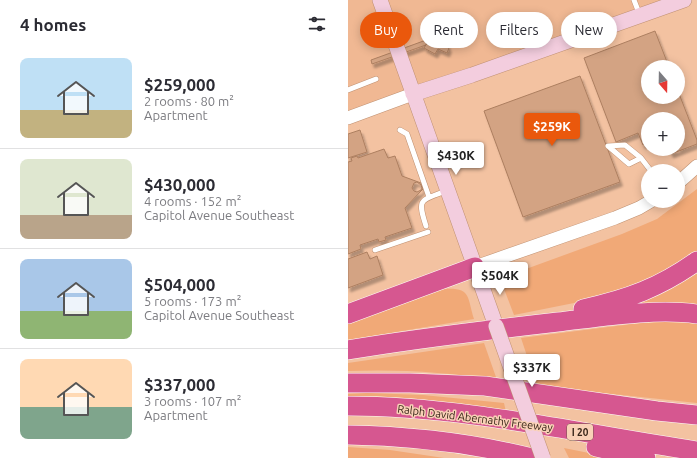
<!DOCTYPE html>
<meta charset="utf-8">
<style>
:root{--surface:#fff;--page:#f7f7f7;--text:#2b2b33;--muted:#7c7c81;--line:#e1e1e2;--accent:#ea580c}
body{margin:0;font-family:Ubuntu,sans-serif;background:var(--page);color:var(--text);height:100vh;display:flex;flex-direction:column;font-size:15px;white-space:nowrap}
*{box-sizing:border-box;margin:0}
p{font-size:13px;color:var(--muted)}
.icon{flex:none;width:22px;height:22px;fill:none;stroke:currentColor;stroke-width:2;stroke-linecap:round;stroke-linejoin:round}
.map{position:relative;flex:1;overflow:hidden}
.sheet{display:flex;flex-direction:column;background:var(--surface);width:348px}
.sheet>*{flex:none}
.banner{position:absolute;left:12px;top:12px;width:277px;height:36px;display:flex;gap:8px}
.needle{width:26px;rotate:160deg}
.fabs{position:absolute;left:293px;top:60px;display:grid;gap:8px}
.fabs a{display:grid;place-items:center;width:44px;height:44px;border-radius:50%;background:var(--surface);box-shadow:0 2px 10px #0003;font-size:20px}
.price{position:absolute;translate:-50% -34px;padding:0 9px;border-radius:4px;background:#fff;color:#222;font-size:13px;line-height:26px;filter:drop-shadow(0 1px 2px #0008)}
.price::after{content:'';position:absolute;left:50%;top:24px;width:12px;height:9px;margin-left:-6px;background:inherit;clip-path:polygon(0 0,100% 0,50% 100%)}
.price.current{background:var(--accent);color:#fff}
ul{padding:0;list-style:none}
li{display:flex;align-items:center;gap:12px;height:100px;padding:0 20px}
li+li{border-top:1px solid var(--line)}
li span{display:grid;place-items:center;flex:none;width:112px;height:80px;border-radius:8px;color:#555}
li>.icon{margin-inline-start:auto}
span .icon{width:48px;height:48px;fill:#fffc;stroke-width:1}
li b{font-size:17px}
h2{display:flex;justify-content:space-between;align-items:center;height:48px;padding:0 20px;font-size:17px}
.chip{padding:0 14px;border-radius:18px;background:var(--surface);box-shadow:0 2px 10px #0003;font-size:14px;line-height:36px}
.chip.current{background:var(--accent);color:#fff}
main{display:flex;flex:1;min-height:0}
.map>svg:first-child{display:block}
.built{fill:#f0b893}
.green{fill:#f1a977}
.building{fill:#d3a383;stroke:#ad7f60;fill-rule:evenodd;filter:url(#shadow)}
.lines{fill:none;stroke-linecap:round;stroke-linejoin:round}
.service-casing{stroke:#bf9071;stroke-width:6}
.tertiary-casing{stroke:#bf9071;stroke-width:14}
.secondary-casing{stroke:#bf9071;stroke-width:16}
.motorway-casing{stroke:#fff;stroke-width:20}
.service{stroke:#fff;stroke-width:5}
.tertiary{stroke:#fff;stroke-width:13}
.secondary{stroke:#f3cdde;stroke-width:15}
.motorway{stroke:#d65790;stroke-width:19}
.secondary-bridge-casing{stroke:#bf9071;stroke-width:16;stroke-linecap:butt}
.secondary-bridge{stroke:#f3cdde;stroke-width:15}
.labels{text-anchor:middle;stroke-width:3;stroke-linejoin:round;paint-order:stroke}
.shield{fill:#f9d1b7;stroke:#725948;stroke-width:1}
.shield-label{font-size:10px;font-weight:bold;fill:#382619}
.street-label{font-size:11px;fill:#382619;stroke:#f9d1b7}
</style>
<main>
<section class="sheet">
<h2>4 homes<svg class="icon" aria-label="filters" viewBox="0 0 24 24"><path d="M4 7h16M4 17h16"/><circle cx="9" cy="7" r="2"/><circle cx="15" cy="17" r="2"/></svg></h2>
<ul>
<li><span style="background:linear-gradient(#bfe0f5 65%,#c2b280 0)"><svg class="icon" aria-label="home" viewBox="0 0 24 24"><path d="M3 11l9-7 9 7M6 9v11h12V9"/></svg></span><div><b>$259,000</b><p>2 rooms · 80 m²</p><p>Apartment</p></div></li>
<li><span style="background:linear-gradient(#dfe7d0 70%,#b9a48a 0)"><svg class="icon" aria-label="home" viewBox="0 0 24 24"><path d="M3 11l9-7 9 7M6 9v11h12V9"/></svg></span><div><b>$430,000</b><p>4 rooms · 152 m²</p><p>Capitol Avenue Southeast</p></div></li>
<li><span style="background:linear-gradient(#a9c7e8 65%,#8fb573 0)"><svg class="icon" aria-label="home" viewBox="0 0 24 24"><path d="M3 11l9-7 9 7M6 9v11h12V9"/></svg></span><div><b>$504,000</b><p>5 rooms · 173 m²</p><p>Capitol Avenue Southeast</p></div></li>
<li><span style="background:linear-gradient(#ffd9b3 60%,#7fa58c 0)"><svg class="icon" aria-label="home" viewBox="0 0 24 24"><path d="M3 11l9-7 9 7M6 9v11h12V9"/></svg></span><div><b>$337,000</b><p>3 rooms · 107 m²</p><p>Apartment</p></div></li>
</ul>
</section>
<div class="map">
<svg width="349" height="458" viewBox="0 0 349 458">
<defs>
<filter id="shadow"><feDropShadow dx="2.5" dy="4" stdDeviation="1" flood-color="#0004"/></filter>
</defs>
<rect width="100%" height="100%" fill="#f3c2a1"/>
<path class="built" d="M0 0H340L0 119Z"/>
<path class="green" d="M349 189V253L338 261 266 295 166 315 153 281 167 273 274 234 309 219Z
M349 270V304L323 303 285 306 294 299Z
M95 289C123 287 119 296 126 319L0 340V322L79 294Z
M319 321 349 322V403L189 386 173 338 284 324Z
M136 343 149 380C99 372 50 369 0 371V363Z
M19 393 75 395 156 403 158 412C106 402 53 395 0 396V394Z
M0 447 42 450 96 458H0Z
M216 448 266 458H221Z"/>
<path class="building" d="M307 31 321 67H300V97H330V91L349 140V144L323 154 321 149H330V119H300V143L295 145 290 133 268 142 236 58Z
M83 36 100 45 99 47 101 48 99 53 90 49 87 54 76 48Z
M81 39 78 45 24 64 23 60Z
M232 76 272 182 175 217 136 111Z
M12 130 19 152 0 158V134Z
M36 149 40 158 47 156 54 176 73 183 74 185 75 189 73 191 57 208 64 228 37 237 38 240 31 242 30 239 12 245 13 249 0 254V162L4 161 3 158 9 156 10 158ZM69 182 73 185 74 188 73 190 69 192 66 191 64 188 66 183Z
M19 252 22 259 29 256 35 275 0 288V259Z"/>
<g class="lines">
<defs>
<path id="service" d="M286 0 291 13
M174 22 185 52
M0 90 28 79
M52 130 59 134 81 197
M293 158 281 164 260 146 277 145 293 158 303 171
M78 226C69 198 72 201 98 191
M27 250 80 232"/>
<path id="tertiary" d="M0 118 65 94
M330 183 349 166
M127 267 267 218 291 208 303 201"/>
<path id="secondary" d="M32 0 148 326
M65 94 124 75 336 0"/>
<path id="motorway" d="M235 309C280 299 311 288 349 261
M0 314 127 267
M0 350C70 338 140 330 210 322 253 317 307 308 349 314
M0 383H62L137 386 309 411 349 415
M0 406C117 406 233 434 349 451
M0 435C62 436 124 443 184 458
M248 447 298 458"/>
</defs>
<use href="#service" class="service-casing"/>
<use href="#tertiary" class="tertiary-casing"/>
<use href="#secondary" class="secondary-casing"/>
<use href="#motorway" class="motorway-casing"/>
<use href="#service" class="service"/>
<use href="#tertiary" class="tertiary"/>
<use href="#secondary" class="secondary"/>
<use href="#motorway" class="motorway"/>
<defs>
<path id="secondary-bridge" d="M148 326 195 458"/>
</defs>
<use href="#secondary-bridge" class="secondary-bridge-casing"/>
<use href="#secondary-bridge" class="secondary-bridge"/>
</g>
<g class="labels">
<rect class="shield" x="219" y="424" width="26" height="16" rx="3"/>
<g class="shield-label">
<text x="232" y="436">I 20</text>
</g>
<g class="street-label">
<text transform="translate(127 418) rotate(7)" y="4">Ralph David Abernathy Freeway</text>
</g>
</g>
</svg>
<div class="fabs">
<a><svg class="needle" viewBox="-14 -14 28 28"><path d="M0-13l5 13h-10z" fill="#e53935"/><path d="M0 13l5-13h-10z" fill="#7c7c81"/></svg></a>
<a>+</a>
<a>−</a>
</div>
<b class="price current" style="left:204px;top:147px">$259K</b>
<b class="price" style="left:108px;top:176px">$430K</b>
<b class="price" style="left:152px;top:296px">$504K</b>
<b class="price" style="left:184px;top:388px">$337K</b>
<div class="banner">
<a class="chip current">Buy</a>
<a class="chip">Rent</a>
<a class="chip">Filters</a>
<a class="chip">New</a>
</div>
</div>
</main>
